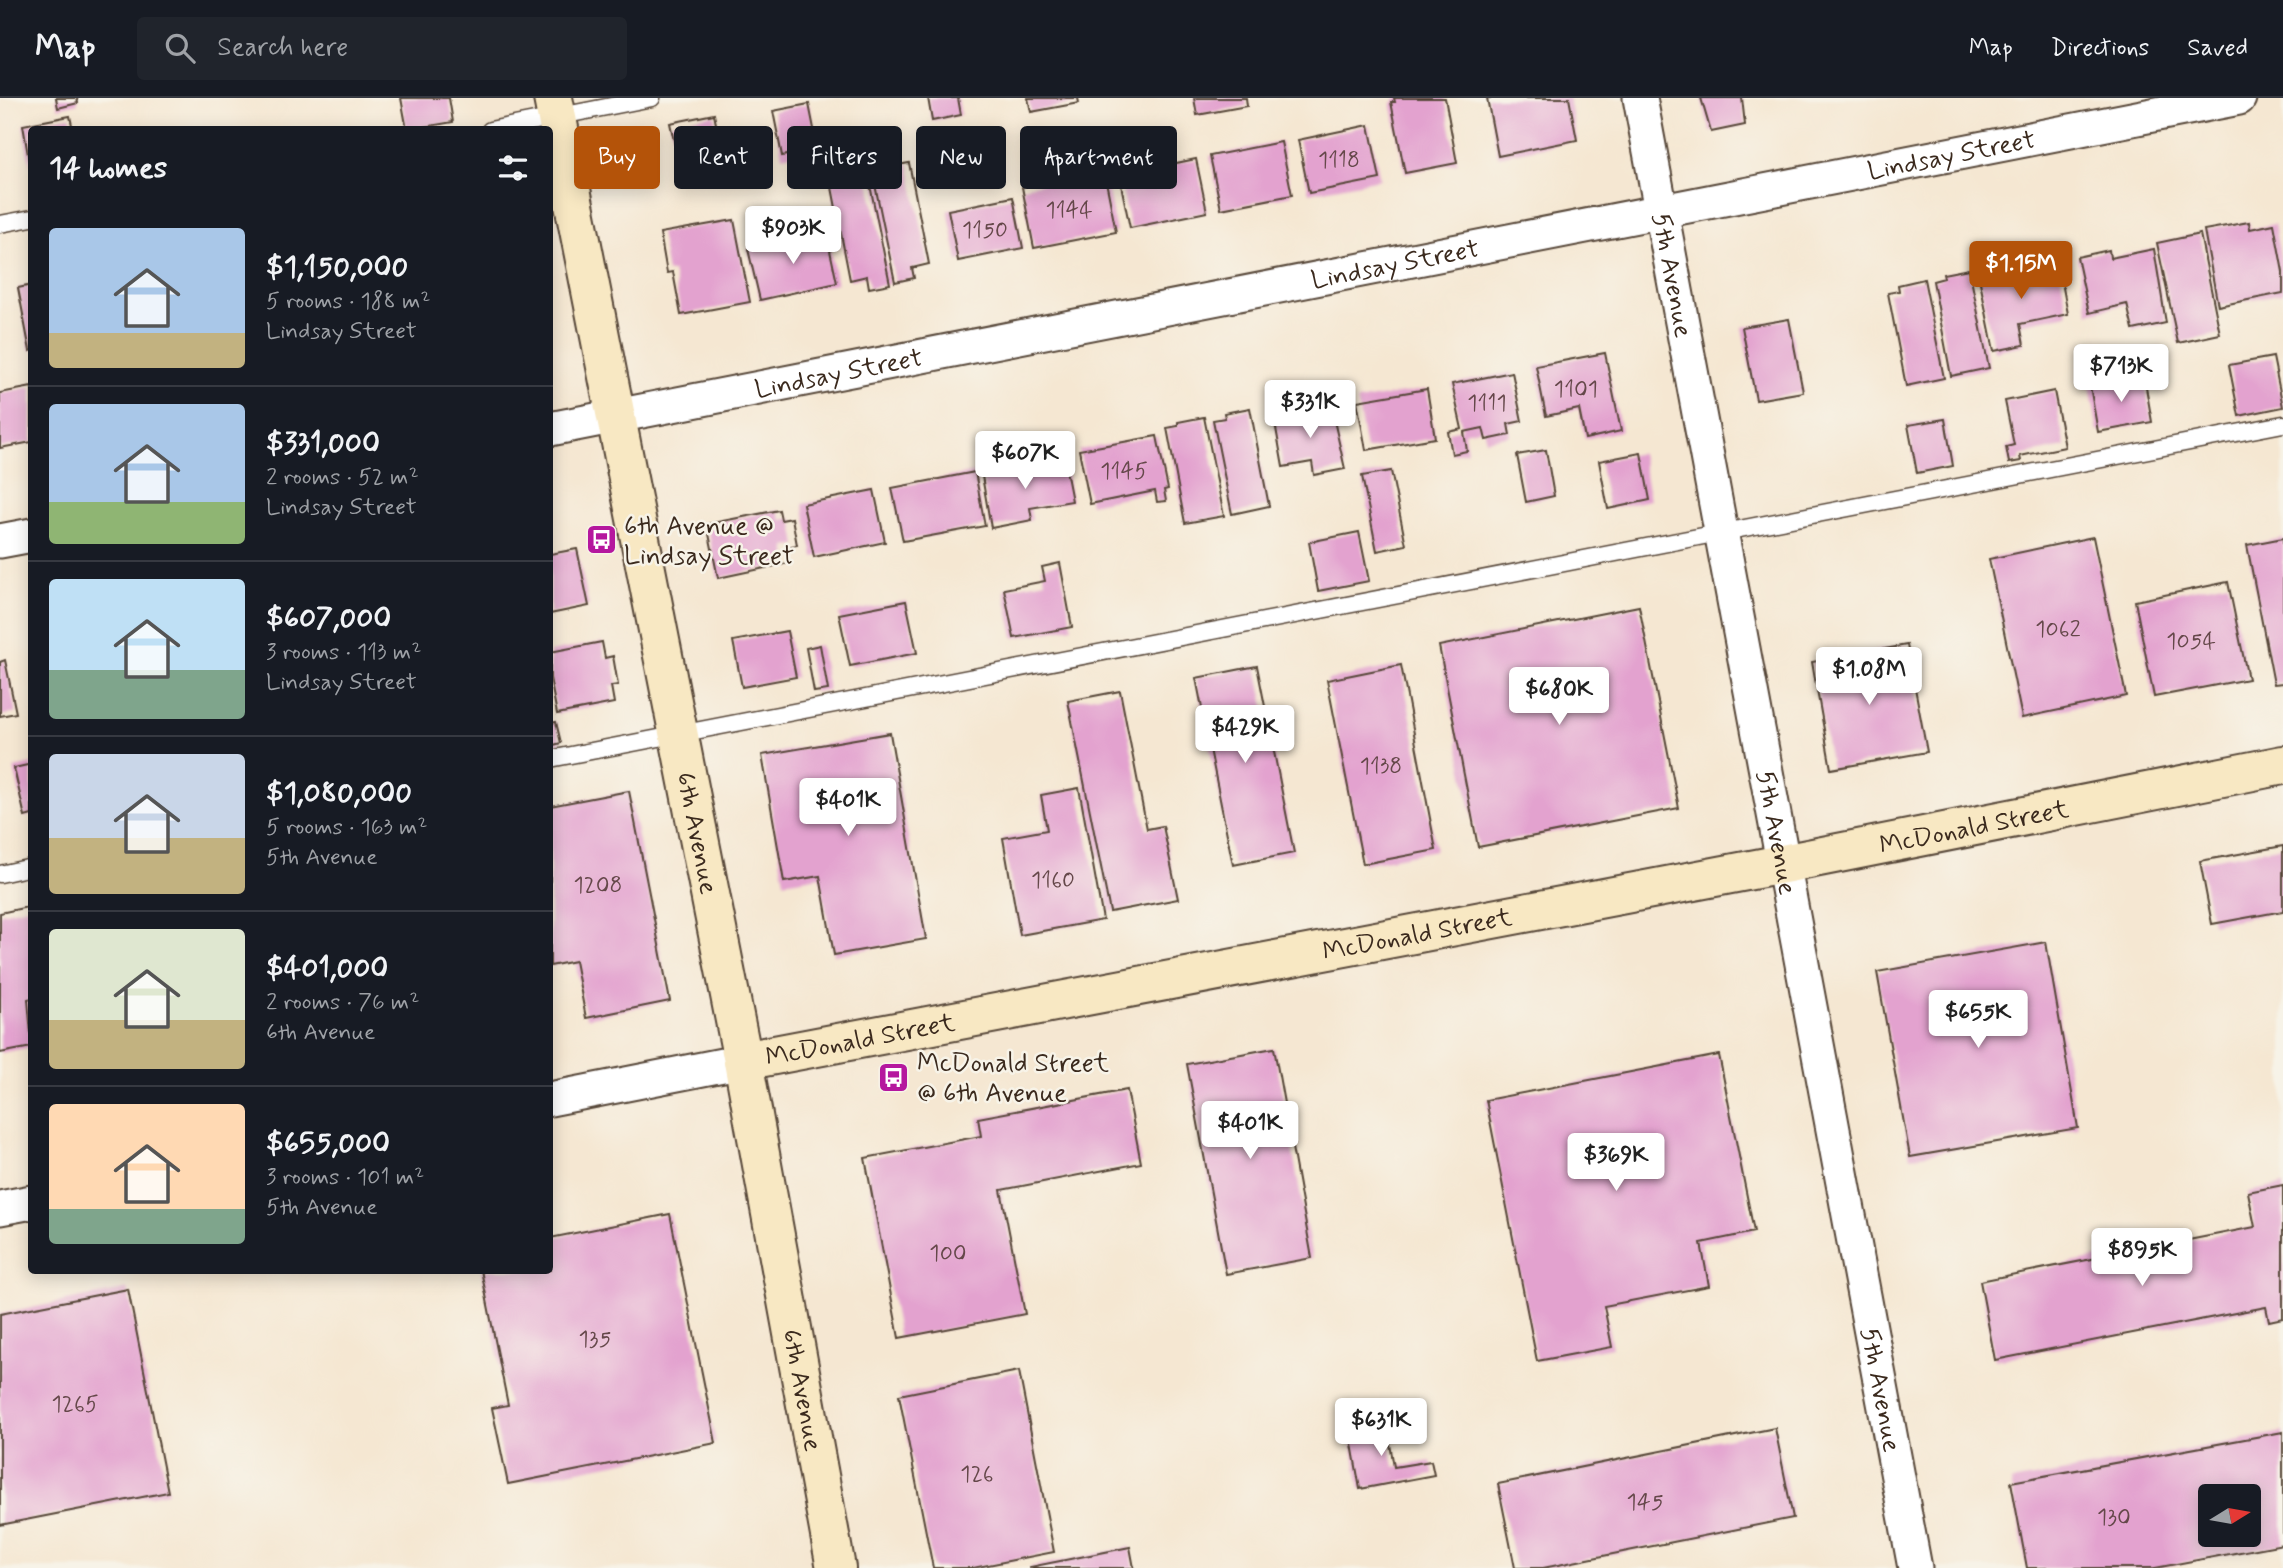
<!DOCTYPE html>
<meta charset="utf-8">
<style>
:root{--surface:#171b24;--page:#20242c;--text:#f1f3f6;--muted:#9ea1a6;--line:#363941;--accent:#b45309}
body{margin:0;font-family:Mynerve,sans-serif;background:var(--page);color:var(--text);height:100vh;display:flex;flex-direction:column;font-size:26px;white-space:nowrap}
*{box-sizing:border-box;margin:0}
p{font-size:23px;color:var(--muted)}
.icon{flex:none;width:38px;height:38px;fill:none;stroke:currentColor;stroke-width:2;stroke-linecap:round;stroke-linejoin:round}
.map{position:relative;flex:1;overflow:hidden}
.sheet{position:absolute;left:28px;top:28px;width:525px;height:1148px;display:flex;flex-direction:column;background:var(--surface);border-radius:7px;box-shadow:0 4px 18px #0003}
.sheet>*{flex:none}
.hud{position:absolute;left:574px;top:28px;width:665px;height:63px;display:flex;gap:14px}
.needle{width:46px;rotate:79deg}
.fabs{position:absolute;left:2198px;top:1386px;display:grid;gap:14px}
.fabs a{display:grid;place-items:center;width:63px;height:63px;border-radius:7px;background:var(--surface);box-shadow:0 4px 18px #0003;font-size:35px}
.price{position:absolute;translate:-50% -60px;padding:0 16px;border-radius:7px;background:#fff;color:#222;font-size:23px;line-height:46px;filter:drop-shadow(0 2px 4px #0008)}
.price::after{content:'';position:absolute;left:50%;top:42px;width:21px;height:16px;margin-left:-10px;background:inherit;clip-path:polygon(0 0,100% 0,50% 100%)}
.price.active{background:var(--accent);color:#fff}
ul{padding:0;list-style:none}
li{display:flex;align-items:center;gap:21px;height:175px;padding:0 21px}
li+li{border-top:2px solid var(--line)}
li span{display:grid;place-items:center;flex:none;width:196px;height:140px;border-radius:7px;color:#555}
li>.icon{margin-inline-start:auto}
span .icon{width:84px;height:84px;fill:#fffc;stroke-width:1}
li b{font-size:30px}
h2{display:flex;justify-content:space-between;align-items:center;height:84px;padding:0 21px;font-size:30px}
.tag{padding:0 24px;border-radius:7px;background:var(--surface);box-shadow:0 4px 18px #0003;font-size:24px;line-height:63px}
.tag.active{background:var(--accent);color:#fff}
header{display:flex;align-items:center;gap:42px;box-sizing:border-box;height:98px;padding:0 35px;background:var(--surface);border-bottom:2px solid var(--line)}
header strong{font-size:33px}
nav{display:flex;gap:38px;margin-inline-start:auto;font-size:24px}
.search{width:490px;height:63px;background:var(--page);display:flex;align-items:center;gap:18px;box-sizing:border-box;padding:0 24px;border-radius:7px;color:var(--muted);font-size:26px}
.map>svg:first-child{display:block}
.building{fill:#e3a2cf;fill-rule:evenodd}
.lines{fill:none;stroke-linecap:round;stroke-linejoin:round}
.lane-casing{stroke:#574639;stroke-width:19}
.street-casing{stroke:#574639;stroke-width:37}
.secondary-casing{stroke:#574639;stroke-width:42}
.lane{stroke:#fff;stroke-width:16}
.street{stroke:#fff;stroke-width:33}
.secondary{stroke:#f8e8c3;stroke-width:38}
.labels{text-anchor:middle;stroke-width:5;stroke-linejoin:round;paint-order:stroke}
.number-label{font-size:23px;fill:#65484a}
.street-label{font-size:26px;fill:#3b2a1e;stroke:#f7f3e8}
.poi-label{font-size:26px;fill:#3b2a1e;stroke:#f7f3e8;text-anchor:start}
</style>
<header>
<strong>Map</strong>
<div class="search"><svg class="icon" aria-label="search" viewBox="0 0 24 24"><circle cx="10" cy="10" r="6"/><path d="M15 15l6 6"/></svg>Search here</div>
<nav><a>Map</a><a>Directions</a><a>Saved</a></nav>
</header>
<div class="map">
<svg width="2283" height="1470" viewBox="0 0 2283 1470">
<rect width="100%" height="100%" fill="#f7f3e8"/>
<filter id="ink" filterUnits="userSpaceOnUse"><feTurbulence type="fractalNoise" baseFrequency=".0143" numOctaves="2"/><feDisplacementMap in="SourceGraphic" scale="14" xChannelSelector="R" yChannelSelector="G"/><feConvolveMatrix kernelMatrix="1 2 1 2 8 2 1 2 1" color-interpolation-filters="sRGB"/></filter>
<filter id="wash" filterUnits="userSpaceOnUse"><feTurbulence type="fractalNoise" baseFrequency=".00686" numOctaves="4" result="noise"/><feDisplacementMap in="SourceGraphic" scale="28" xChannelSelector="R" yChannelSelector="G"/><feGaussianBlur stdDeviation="1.57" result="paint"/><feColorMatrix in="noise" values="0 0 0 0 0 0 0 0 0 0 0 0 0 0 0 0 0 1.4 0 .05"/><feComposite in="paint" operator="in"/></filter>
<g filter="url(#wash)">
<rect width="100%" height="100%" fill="#f5e7d2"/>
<g id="blocks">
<path class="building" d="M56 0H77L78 5 58 10Z
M401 0H449L453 24 407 32Z
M928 0H958L961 17 932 23Z
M1028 0H1078L1079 5 1031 14Z
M1194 0H1246L1247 8 1197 17Z
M1394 0H1445L1457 65 1405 75 1391 4H1395Z
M1487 0H1569L1577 42 1498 58Z
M1701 0H1742L1745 27 1711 34Z
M809 6 818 51 782 58 773 13Z
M714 16 722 56 679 65 670 25Z
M70 18 73 32H32L30 69 23 27Z
M1369 27 1380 81 1309 95 1298 42Z
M1281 44 1292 97 1221 111 1210 58Z
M1196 61 1207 114 1130 130 1119 77 1132 74 1130 66 1140 64 1142 72Z
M909 65 929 166 912 170 914 180 895 184 872 72Z
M867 72 890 186 869 190 867 178 850 182 830 79Z
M1104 73 1116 134 1034 150 1022 89Z
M1013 99 1023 150 958 163 948 112Z
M734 122 750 204 681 217 673 174 667 175 660 135Z
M2249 124 2250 131 2274 126 2283 174V195L2218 208 2204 132Z
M826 134 837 185 760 202 748 151Z
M2200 136 2220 236 2178 245 2157 145Z
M2154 151 2166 225 2133 232 2127 206 2089 215 2077 159 2109 152 2110 160Z
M2058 163 2068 216 2020 226 2024 247 1994 253 1979 179Z
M1969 171 1989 270 1951 278 1933 183 1944 180 1943 176Z
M1924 181 1944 280 1906 288 1888 195 1899 193 1898 187Z
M32 187V252L30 253 18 190Z
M1789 221 1803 294 1756 302 1742 229Z
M1605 255 1621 333 1585 341 1579 311 1546 318 1536 268Z
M2273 259 2283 309 2239 318 2229 267Z
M1512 274 1522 323 1508 326 1510 337 1486 342 1483 330 1464 334 1467 353 1452 356 1448 334 1462 331 1452 286Z
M2144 278 2152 324 2098 334 2090 288Z
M32 289V344L0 350V295Z
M1427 291 1435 340 1366 352 1357 303Z
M2054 293 2065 349 2020 358 2021 363 2009 365 2006 349 2014 347 2005 303Z
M1331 309 1345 371 1314 377 1312 364 1283 369 1274 319Z
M1250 310 1269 408 1232 416 1213 322 1225 320 1224 315Z
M1204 319 1224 418 1185 425 1167 330 1178 328V324Z
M1945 321 1953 368 1917 375 1908 327Z
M1157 338 1168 391 1164 392 1166 403 1157 404 1155 393 1090 406 1079 352Z
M1546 352 1554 398 1526 404 1517 357Z
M1641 355 1650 402 1608 411 1599 363Z
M1063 357 1072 403 1030 410 1032 422 991 430 982 378 1045 366 1044 361Z
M1391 373 1406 447 1377 453 1362 378Z
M975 374 985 428 903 443 892 390Z
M874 392 885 444 814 459 803 406Z
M779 412 781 422 792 420 797 447 786 449 789 465 718 480 707 426Z
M1359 434 1369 483 1318 493 1309 444Z
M2093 439 2126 598 2022 620 1989 461Z
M2283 440V585L2274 586 2247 447Z
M577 451 589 508 550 516V456Z
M1060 465 1072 529 1014 540 1004 491 1045 483 1042 469Z
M2228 484 2248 581 2154 599 2135 503Z
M906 503 917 555 850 568 839 516Z
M1639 508 1679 710 1478 749 1439 548Z
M787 533 796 579 742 589 733 543Z
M602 544 605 560 613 558 618 587 611 588 614 605 557 616 550 580V554Z
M820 547 828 592 814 594 806 550Z
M1907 547 1927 654 1831 671 1812 564Z
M5 562 16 615 0 618V564Z
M1401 567 1436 752 1363 766 1327 582Z
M1257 568 1294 755 1233 767 1196 580Z
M1120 593 1147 731 1163 728 1178 801 1110 814 1068 603Z
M556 624 561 645 550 648V625Z
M890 635 926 841 834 857 820 778 784 784 762 657Z
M32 666V717L25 719 14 670Z
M1079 690 1103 822 1020 837 1003 740 1047 732 1041 697Z
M629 693 670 903 586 920 575 863 550 868V708Z
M2283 748V813L2212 826 2200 763Z
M32 808V900L28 901 32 949 0 955V815Z
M2046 844 2078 1030 1910 1059 1877 874Z
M1274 950 1312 1160 1226 1176 1187 966Z
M1719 957 1754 1134 1701 1145 1709 1188 1604 1208 1612 1249 1537 1263 1486 1002Z
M1127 992 1141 1065 1001 1092 1025 1216 899 1240 865 1060 981 1038 978 1020Z
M2283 1087V1220L2269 1223 2266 1209 1995 1262 1980 1183 2255 1129 2248 1094Z
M670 1116 716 1345 508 1386 492 1310 508 1307 481 1172H550V1140Z
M128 1191 168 1394 0 1427V1216Z
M1019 1273 1054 1454 973 1470H933L899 1297Z
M1386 1323 1394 1369 1431 1363 1434 1377 1360 1391 1349 1329Z
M1775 1330 1793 1420 1543 1470H1515L1498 1386Z
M2283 1334V1446L2155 1470H2027L2011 1384ZM2210 1398H2249V1437H2210Z
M1130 1449 1134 1470H1030V1469Z"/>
</g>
</g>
<g filter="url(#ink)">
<use href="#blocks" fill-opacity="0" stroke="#574639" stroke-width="2"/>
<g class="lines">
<defs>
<path id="lane" d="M490 32 652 0
M0 126 32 120
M550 661 2283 326
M0 776 32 769"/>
<g id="street">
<path id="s1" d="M1640 0 1915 1470"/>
<path id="s2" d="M550 331 2239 0"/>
<path d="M0 443 32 437"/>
<path d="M550 1001 743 963"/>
<path d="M0 1110 32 1104"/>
</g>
<g id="secondary">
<path id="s3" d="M553 0 743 963 836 1470"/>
<path id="s4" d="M743 963 1783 766 2283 667"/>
</g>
</defs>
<use href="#lane" class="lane-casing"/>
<use href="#street" class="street-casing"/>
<use href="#secondary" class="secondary-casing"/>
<use href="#lane" class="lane"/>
<use href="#street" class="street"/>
<use href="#secondary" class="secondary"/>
</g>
</g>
<defs>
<symbol id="bus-square" viewBox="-11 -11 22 22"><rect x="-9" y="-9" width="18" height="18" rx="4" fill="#b5179e" stroke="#f7f3e8"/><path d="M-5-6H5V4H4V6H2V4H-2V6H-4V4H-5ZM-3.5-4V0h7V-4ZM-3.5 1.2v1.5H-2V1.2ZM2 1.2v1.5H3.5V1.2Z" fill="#fff"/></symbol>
</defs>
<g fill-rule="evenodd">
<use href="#bus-square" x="584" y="424" width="35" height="35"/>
<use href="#bus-square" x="876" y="962" width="35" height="35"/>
</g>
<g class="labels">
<g class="number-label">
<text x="1339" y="69">1118</text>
<text x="1069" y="119">1144</text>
<text x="985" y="139">1150</text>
<text x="1576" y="298">1101</text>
<text x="1487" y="312">1111</text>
<text x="1124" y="380">1145</text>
<text x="2058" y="538">1062</text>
<text x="2191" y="550">1054</text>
<text x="1381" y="675">1138</text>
<text x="1053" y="789">1160</text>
<text x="598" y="794">1208</text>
<text x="948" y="1162">100</text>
<text x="595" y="1248">135</text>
<text x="75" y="1313">1265</text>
<text x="977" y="1383">126</text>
<text x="1645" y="1411">145</text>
<text x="2114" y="1426">130</text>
</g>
<g class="street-label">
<text dy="9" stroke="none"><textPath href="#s2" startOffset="1428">Lindsay Street</textPath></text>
<text dy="9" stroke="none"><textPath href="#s2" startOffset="861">Lindsay Street</textPath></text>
<text dy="9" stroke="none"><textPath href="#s1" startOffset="180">5th Avenue</textPath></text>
<text dy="9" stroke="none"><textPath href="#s2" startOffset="294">Lindsay Street</textPath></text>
<text dy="9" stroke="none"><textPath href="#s4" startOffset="1253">McDonald Street</textPath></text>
<text dy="9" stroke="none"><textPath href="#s3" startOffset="749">6th Avenue</textPath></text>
<text dy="9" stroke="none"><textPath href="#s1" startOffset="747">5th Avenue</textPath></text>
<text dy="9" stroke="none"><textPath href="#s4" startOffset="686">McDonald Street</textPath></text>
<text dy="9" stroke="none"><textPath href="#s4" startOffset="119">McDonald Street</textPath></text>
<text dy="9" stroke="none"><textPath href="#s3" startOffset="1316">6th Avenue</textPath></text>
<text dy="9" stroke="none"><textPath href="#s1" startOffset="1314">5th Avenue</textPath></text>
</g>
<g class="poi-label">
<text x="624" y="436">6th Avenue @<tspan x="624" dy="30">Lindsay Street</tspan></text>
<text x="917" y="973">McDonald Street<tspan x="917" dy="30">@ 6th Avenue</tspan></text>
</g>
</g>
</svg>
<div class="fabs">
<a><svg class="needle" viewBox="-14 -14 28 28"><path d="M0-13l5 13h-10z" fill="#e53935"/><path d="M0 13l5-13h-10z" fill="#9ea1a6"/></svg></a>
</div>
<b class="price" style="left:793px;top:168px">$903K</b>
<b class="price active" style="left:2021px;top:203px">$1.15M</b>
<b class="price" style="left:2121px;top:306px">$713K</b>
<b class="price" style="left:1310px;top:342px">$331K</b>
<b class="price" style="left:1025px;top:393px">$607K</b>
<b class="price" style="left:1869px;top:609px">$1.08M</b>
<b class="price" style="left:1559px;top:629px">$680K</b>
<b class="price" style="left:1245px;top:667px">$429K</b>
<b class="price" style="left:848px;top:740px">$401K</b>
<b class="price" style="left:1978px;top:952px">$655K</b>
<b class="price" style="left:1250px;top:1063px">$401K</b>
<b class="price" style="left:1616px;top:1095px">$369K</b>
<b class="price" style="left:2142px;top:1190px">$895K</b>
<b class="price" style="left:1381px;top:1360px">$631K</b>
<div class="hud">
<a class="tag active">Buy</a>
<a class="tag">Rent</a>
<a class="tag">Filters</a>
<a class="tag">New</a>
<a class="tag">Apartment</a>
</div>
<section class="sheet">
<h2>14 homes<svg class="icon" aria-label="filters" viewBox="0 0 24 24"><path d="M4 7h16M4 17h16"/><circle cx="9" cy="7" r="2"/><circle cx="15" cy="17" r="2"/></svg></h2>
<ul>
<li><span style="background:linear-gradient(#a9c7e8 75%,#c2b280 0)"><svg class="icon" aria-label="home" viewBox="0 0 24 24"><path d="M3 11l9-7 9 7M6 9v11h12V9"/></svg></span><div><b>$1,150,000</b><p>5 rooms · 188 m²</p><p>Lindsay Street</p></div></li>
<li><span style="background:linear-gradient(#a9c7e8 70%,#8fb573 0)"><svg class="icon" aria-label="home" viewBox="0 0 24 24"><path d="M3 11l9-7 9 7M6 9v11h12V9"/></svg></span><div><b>$331,000</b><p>2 rooms · 52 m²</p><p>Lindsay Street</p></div></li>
<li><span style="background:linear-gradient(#bfe0f5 65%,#7fa58c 0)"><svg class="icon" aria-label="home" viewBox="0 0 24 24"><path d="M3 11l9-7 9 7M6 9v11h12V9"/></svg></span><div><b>$607,000</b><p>3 rooms · 113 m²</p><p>Lindsay Street</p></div></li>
<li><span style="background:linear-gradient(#c9d6e8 60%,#c2b280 0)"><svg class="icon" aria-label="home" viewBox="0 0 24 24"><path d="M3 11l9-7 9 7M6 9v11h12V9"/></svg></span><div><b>$1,080,000</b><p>5 rooms · 163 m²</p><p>5th Avenue</p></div></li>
<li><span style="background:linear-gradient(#dfe7d0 65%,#c2b280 0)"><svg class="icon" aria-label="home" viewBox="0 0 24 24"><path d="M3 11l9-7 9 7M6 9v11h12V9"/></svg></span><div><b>$401,000</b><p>2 rooms · 76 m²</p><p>6th Avenue</p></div></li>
<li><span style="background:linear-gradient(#ffd9b3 75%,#7fa58c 0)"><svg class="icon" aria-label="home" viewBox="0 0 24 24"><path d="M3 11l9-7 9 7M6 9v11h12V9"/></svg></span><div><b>$655,000</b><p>3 rooms · 101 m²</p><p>5th Avenue</p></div></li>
</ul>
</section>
</div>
